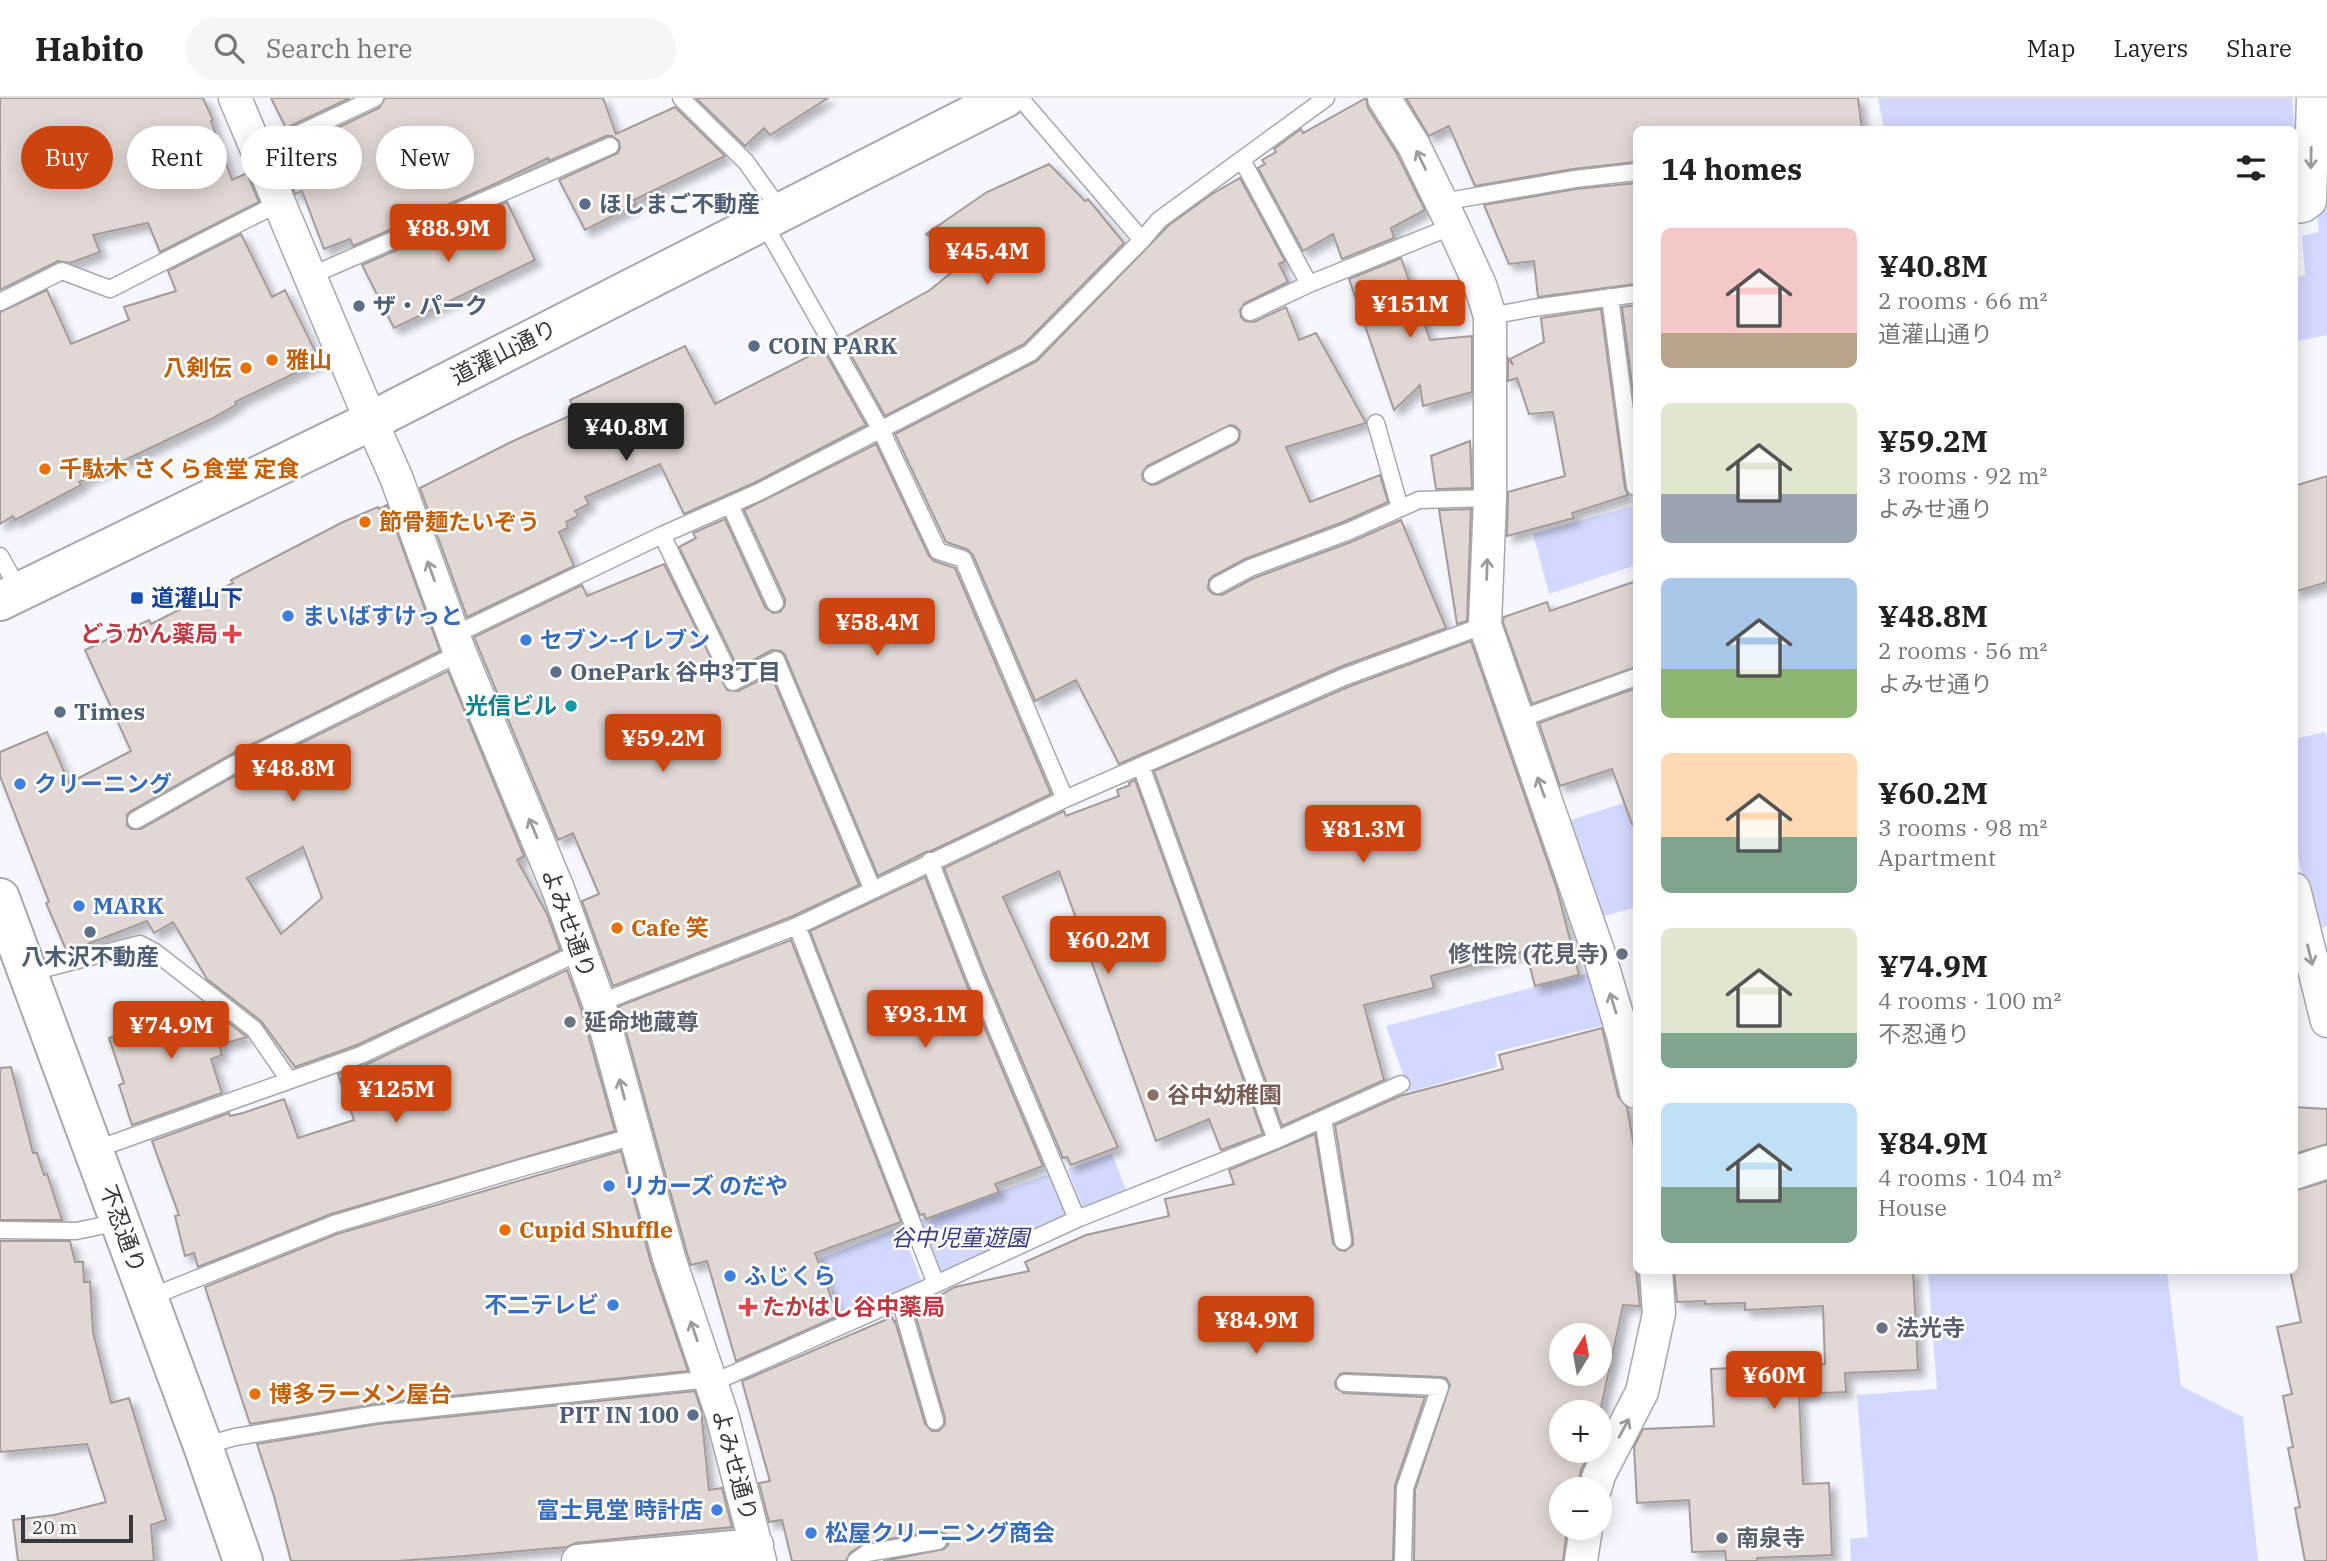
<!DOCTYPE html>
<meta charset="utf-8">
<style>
:root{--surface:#fff;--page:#f6f6f6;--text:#222;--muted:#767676;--line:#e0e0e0;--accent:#cc4511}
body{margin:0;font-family:"IBM Plex Serif","Noto Sans JP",serif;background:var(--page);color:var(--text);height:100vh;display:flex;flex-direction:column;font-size:26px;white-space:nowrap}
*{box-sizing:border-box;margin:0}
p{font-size:23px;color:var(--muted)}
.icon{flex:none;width:38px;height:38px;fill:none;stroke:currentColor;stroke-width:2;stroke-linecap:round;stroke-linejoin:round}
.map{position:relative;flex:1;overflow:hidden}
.sheet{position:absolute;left:1633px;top:28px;width:665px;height:1148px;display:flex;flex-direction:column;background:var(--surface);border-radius:10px;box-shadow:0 4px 18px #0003}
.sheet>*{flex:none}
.top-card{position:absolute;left:21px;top:28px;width:665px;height:63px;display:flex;gap:14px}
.needle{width:46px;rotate:11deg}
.fabs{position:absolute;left:1549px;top:1225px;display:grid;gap:14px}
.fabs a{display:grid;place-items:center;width:63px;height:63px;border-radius:50%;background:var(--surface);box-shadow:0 4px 18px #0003;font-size:35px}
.scale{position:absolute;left:21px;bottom:18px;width:112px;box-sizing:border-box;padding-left:7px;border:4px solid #38393c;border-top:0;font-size:19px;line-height:24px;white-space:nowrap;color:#38393c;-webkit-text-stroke:5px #fff;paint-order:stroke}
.price{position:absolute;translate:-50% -60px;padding:0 16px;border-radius:7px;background:var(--accent);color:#fff;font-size:23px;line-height:46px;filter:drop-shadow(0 2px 4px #0008)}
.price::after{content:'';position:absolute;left:50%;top:42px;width:21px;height:16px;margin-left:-10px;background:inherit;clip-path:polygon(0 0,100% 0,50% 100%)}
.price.current{background:#222;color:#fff}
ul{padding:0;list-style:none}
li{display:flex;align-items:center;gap:21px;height:175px;padding:0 28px}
li span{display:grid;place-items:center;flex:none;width:196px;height:140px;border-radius:10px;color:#555}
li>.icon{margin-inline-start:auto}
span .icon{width:84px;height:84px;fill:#fffc;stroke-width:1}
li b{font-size:30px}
h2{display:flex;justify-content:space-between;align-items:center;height:84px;padding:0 28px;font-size:30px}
.tag{padding:0 24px;border-radius:32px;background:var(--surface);box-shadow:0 4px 18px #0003;font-size:24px;line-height:63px}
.tag.current{background:var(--accent);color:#fff}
header{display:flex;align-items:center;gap:42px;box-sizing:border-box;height:98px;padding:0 35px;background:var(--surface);border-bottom:2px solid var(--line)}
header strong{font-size:33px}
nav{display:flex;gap:38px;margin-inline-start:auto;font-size:24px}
.search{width:490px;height:63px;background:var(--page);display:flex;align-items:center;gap:18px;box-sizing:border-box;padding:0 24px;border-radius:38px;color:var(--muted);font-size:26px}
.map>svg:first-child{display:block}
.green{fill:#d3d8fe}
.building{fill:#e1d7d4;stroke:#a49b99;stroke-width:2;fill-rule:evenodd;filter:url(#shadow)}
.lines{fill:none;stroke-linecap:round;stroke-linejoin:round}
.lane-casing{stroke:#a6a8af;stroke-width:19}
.street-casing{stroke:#a6a8af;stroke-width:35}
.secondary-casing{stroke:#a6a8af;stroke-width:42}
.lane{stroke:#fff;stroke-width:16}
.street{stroke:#fff;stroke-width:32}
.secondary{stroke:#fff;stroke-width:38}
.oneway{stroke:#9c9c9e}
.service-dot{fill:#5c6f8a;stroke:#fff;stroke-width:2.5}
.food-dot{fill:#e8710a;stroke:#fff;stroke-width:2.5}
.transit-dot{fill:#1a4fb4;stroke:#fff;stroke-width:2.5}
.shop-dot{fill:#3f7fe0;stroke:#fff;stroke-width:2.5}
.health-dot{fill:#e0444e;stroke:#fff;stroke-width:2.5}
.culture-dot{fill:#0f9aa8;stroke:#fff;stroke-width:2.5}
.worship-dot{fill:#6b7280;stroke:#fff;stroke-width:2.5}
.education-dot{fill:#8d6e63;stroke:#fff;stroke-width:2.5}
.labels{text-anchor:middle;stroke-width:5;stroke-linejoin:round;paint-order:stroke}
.service-label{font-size:23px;font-weight:bold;fill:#4e5e75;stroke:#fff;text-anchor:start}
.street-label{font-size:23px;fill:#38393c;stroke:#fff}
.food-label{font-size:23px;font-weight:bold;fill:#c56008;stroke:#fff;text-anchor:start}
.transit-label{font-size:23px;font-weight:bold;fill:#164399;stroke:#fff;text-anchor:start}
.shop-label{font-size:23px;font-weight:bold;fill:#366cbe;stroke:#fff;text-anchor:start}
.health-label{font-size:23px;font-weight:bold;fill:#be3a42;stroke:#fff;text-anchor:end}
.culture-label{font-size:23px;font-weight:bold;fill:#0d838f;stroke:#fff;text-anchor:end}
.worship-label{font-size:23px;font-weight:bold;fill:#5b616d;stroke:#fff;text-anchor:start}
.education-label{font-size:23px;font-weight:bold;fill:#785e54;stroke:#fff;text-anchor:start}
.park-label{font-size:23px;font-style:italic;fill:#3b3b87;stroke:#fff}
</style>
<header>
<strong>Habito</strong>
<div class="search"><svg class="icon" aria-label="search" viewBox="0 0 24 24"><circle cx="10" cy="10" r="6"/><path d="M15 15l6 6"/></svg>Search here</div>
<nav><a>Map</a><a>Layers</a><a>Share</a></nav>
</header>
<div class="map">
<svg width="2327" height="1463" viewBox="0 0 2327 1463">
<defs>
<filter id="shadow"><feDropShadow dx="6" dy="6" stdDeviation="3.5" flood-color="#0004"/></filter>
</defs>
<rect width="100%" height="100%" fill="#f5f6fe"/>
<path class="green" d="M1878 0H2292L2300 79 2294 82V32L1884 31Z
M2317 112H2327V237L2294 244V179L2305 177 2302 138 2319 134Z
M1636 407V467L1549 496 1533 436Z
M2325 634 2327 641V828L2318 831 2294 745V641Z
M1636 701V809L1597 820 1565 724Z
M1596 873 1613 925 1495 954 1497 969 1409 994 1386 928Z
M1112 1056 1127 1094 1084 1112 1067 1071Z
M1058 1073 1069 1124 936 1186 912 1124Z
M901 1129 921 1182 841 1217 819 1161Z
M1928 1173H2167L2181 1288 2243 1319 2258 1463H1851L1850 1441 1868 1439 1857 1297 1937 1291Z"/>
<path class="building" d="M0 0H203L213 22 211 23 232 82 247 75 259 104 160 154 148 125 93 137 100 154 70 165 58 163 0 192Z
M271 0H350L286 30Z
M385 0H603L616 36 675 9 725 58 634 102 636 106 585 132 559 82 618 55 620 50 619 43 612 38H606L549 63 548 60 497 85 353 148 350 141 324 151 302 93 295 96 281 61 288 58 286 54 379 10Z
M696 0H828L770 37 764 30 745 48Z
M1366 0 1368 10 1396 54 1425 112 1391 130 1394 140 1342 161 1333 136 1303 153 1258 70 1265 66 1262 62 1276 54 1274 51 1301 31 1303 35Z
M1406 0H1858L1862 31 1636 32V64L1573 71 1475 88 1449 28 1429 38Z
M1049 66 1085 103 1088 101 1124 145 1024 246 885 318 842 241 930 192 963 165 926 136 987 94Z
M1240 80 1285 163 1279 166 1288 184 1245 205 1240 212 1241 219 1245 223 1254 224 1286 209 1299 242 1316 235 1366 325 1286 349 1310 404 1380 377 1388 404 1343 424 1245 461 1213 478 1209 482 1208 491 1213 496 1222 497 1254 480 1351 444 1401 422 1446 530 1340 569 1119 666 1076 582 1035 603 973 457 967 451 946 444 895 336 1037 263 1169 127 1212 96ZM1230 327 1235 328 1240 333 1239 342 1235 346 1157 386 1151 387 1143 382 1142 376 1147 368Z
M1636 85V186L1538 199 1534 163 1509 166 1484 107 1576 91Z
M507 104 535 162 394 230 362 167Z
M241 136 272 199 285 192 320 263 235 304 236 307 209 322 79 384 81 387 15 422 13 418 0 426V214L47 192 71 246 129 222 124 209 176 193 168 173Z
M1401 160 1430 242 1472 238V294L1423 308 1420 287 1394 312 1349 181Z
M1636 207V318L1622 209Z
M1601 211 1625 390 1628 397 1572 415 1574 420 1507 438 1508 394 1565 378 1553 314 1529 316 1517 280 1508 283V260L1513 267 1510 261 1544 244 1541 220Z
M685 248 715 306 823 251 866 327 754 385 684 416 660 366 585 399 589 406 575 413 578 418 566 424 568 430 559 434 574 468 467 519 420 390 511 344 576 315 570 302Z
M1470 343 1472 390 1436 391 1431 358Z
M876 346 929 458 934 463 955 470 1051 696 931 753 926 754 878 778 785 557 781 553 772 552 738 570 679 449 696 440 693 435 725 421 765 509 773 515 780 514 785 507V501L744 412Z
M2327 378V484L2294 494V388Z
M387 407 440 553 228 658 131 713 127 717V727L131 731H141L238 676 448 573 524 758 517 762 547 816 560 852 357 947 295 969 261 923 207 881 173 824 154 835 147 823 67 854 46 805 49 804 0 678V654L47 634 69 685 131 653 85 552 149 522 151 526 233 485 231 482 343 424 378 409 379 411ZM303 749 322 800 281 836 247 780Z
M1471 411 1467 523 1457 526 1439 412Z
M664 466 727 592 738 593 771 577 859 787 793 818 613 888 582 803 599 796 573 735 558 742 474 539 582 487 587 498Z
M1636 483V569L1532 606 1503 524 1504 519 1547 504 1550 513Z
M1471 543 1557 791 1579 877 1535 888 1526 853 1431 878 1434 890 1364 907 1384 982 1282 1028 1154 673 1348 589Z
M1636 590V725L1632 726 1612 671 1560 688 1539 625Z
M1135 682 1263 1036 1221 1052 1209 1021 1156 1043 1059 773 1003 799 1118 1049 1071 1067 1067 1059 1063 1060 985 875 944 770 1064 713 1066 718 1119 698 1117 692 1130 687 1129 685Z
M925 779 965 883 1043 1068 995 1086 999 1094 926 1121 924 1116 920 1117 810 833Z
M791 842 901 1124 815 1155 838 1218 736 1263 707 1163 691 1167 687 1155 619 908Z
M567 872 581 911 615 1033 331 1116 198 1169 194 1155 185 1158 175 1118 179 1117 152 1043 229 1015 230 1018 243 1015 284 1001 298 1040 354 1022 338 976 365 967Z
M202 904 247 939 219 947 222 957 211 961 222 995 132 1027 119 987 124 985 109 940 183 912 182 909Z
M1602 930 1618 998 1627 1009 1636 1061V1172L1640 1208 1623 1207 1600 1314H1561V1353H1591L1581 1372 1577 1391H1561V1430H1567L1563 1463H1414L1415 1392 1450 1287 1446 1280 1440 1279 1345 1275 1340 1276 1335 1284 1336 1290 1344 1295 1425 1299 1395 1387 1393 1463H883L944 1451 948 1447V1441L946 1436 937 1433 865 1445 850 1455 846 1463H792L782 1422 769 1424 759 1385 770 1383 742 1283 892 1219 894 1224 895 1223 925 1326 932 1333H939L945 1326V1320L914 1212 955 1189 1029 1173 1025 1164 1086 1137 1169 1118 1165 1101 1234 1086 1229 1072 1315 1036 1333 1145 1339 1152 1345 1153 1353 1147V1141L1335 1027 1400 998 1503 971 1499 957ZM1561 1237H1600V1276H1561Z
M11 969 33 1055H37L44 1077 47 1076 62 1122H0V970Z
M2294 1009 2327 1011V1046L2294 1056Z
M621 1053 651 1165 688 1273 376 1306 250 1326 205 1189 337 1136Z
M2327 1083V1463H2305L2295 1410 2300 1409 2288 1350 2293 1349 2283 1298 2292 1296 2277 1229 2301 1224 2290 1172H2294V1093Z
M0 1143H70L75 1164H83L84 1184H90L93 1234 111 1305 129 1300 166 1422 151 1427 154 1463H18L13 1422 54 1417 106 1404 87 1346 0 1354Z
M1674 1172H1913L1918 1272 1845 1275 1846 1294 1799 1296 1803 1386 1829 1385 1832 1457 1757 1460V1463H1726L1725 1453 1692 1454 1689 1402 1637 1405 1634 1349 1643 1331 1714 1328 1711 1271 1825 1266 1823 1208 1745 1212V1205L1705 1206V1203L1677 1204Z
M695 1293 701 1312 709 1392 722 1390 732 1429 576 1445 567 1449 465 1458 398 1463H291L274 1398 257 1346 378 1326Z"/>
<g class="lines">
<defs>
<path id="lane" d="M681 0 746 64 781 113
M1020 0 1142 142
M258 55 375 0
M1242 62 1309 186 1453 128
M1442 104 1575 81 1636 74
M762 122 881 332 938 453 963 461 1065 701
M310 178 610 48
M1610 199 1635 389
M0 204 62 173 110 191 279 105
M1250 214 1309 186
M1490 218 1533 210 1636 196
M1376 325 1400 410
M1152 377 1230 337
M730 407 775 505
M662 437 733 584 776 562 872 790
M0 458 20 494
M1218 487 1250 470 1347 434 1419 402 1490 400
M454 537 662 437 759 394 1030 255 1142 142 1159 122 1326 0
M1517 622 1636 579
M1141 668 1276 1042
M136 722 233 667 460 555
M930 763 975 879 1077 1121
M797 828 936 1186
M28 875 140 846 155 854 254 931 289 982
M599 905 797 828 1065 701 1344 579 1485 527
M1323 1021 1343 1143
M94 1052 361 957 580 854
M0 1132 76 1133 120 1124
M148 1200 334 1126 518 1071 635 1038
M900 1202 935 1323
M712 1285 936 1186 1077 1121 1276 1042 1401 986
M1345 1285 1440 1289 1405 1390 1403 1463
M203 1348 235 1339 377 1316 710 1281
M856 1463 867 1455 938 1443"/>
<path id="street" d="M235 0 371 323 396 379 460 555 558 791 599 905 669 1160 722 1317 760 1463
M1384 0 1414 48 1453 128 1480 187 1490 218V400L1485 527 1598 853 1623 937 1636 994
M2294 109 2303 108 2310 103 2313 0
M2294 791 2327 923
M2294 1075 2327 1064
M1595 1391 1599 1377 1642 1294 1659 1215 1656 1172
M578 1463 757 1447
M1581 1463 1586 1430"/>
<path id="secondary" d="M0 503 371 323 1005 0
M0 800 203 1348 243 1463"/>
</defs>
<use href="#lane" class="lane-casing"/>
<use href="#street" class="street-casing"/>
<use href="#secondary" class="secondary-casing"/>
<use href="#lane" class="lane"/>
<use href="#street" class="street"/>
<use href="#secondary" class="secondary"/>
</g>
<defs><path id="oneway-shaft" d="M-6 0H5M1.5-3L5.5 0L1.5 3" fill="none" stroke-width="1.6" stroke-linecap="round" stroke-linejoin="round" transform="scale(1.75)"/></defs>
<g class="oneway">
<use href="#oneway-shaft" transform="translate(2311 60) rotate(91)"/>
<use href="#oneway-shaft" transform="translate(1421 62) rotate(-116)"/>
<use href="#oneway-shaft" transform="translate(1487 471) rotate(-88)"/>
<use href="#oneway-shaft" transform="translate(431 473) rotate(-110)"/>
<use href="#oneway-shaft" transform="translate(1541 689) rotate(-110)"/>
<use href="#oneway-shaft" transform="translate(533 730) rotate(-113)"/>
<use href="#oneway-shaft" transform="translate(2310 857) rotate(76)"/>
<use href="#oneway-shaft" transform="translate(1613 905) rotate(-107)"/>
<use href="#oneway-shaft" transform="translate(622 991) rotate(-105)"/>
<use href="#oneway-shaft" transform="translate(694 1233) rotate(-109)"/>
<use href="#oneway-shaft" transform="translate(1624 1330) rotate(-62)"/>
</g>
<g class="service-dot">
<circle cx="585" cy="106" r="7"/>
<circle cx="359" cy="208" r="7"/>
<circle cx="754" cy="248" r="7"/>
<circle cx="556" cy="574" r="7"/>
<circle cx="60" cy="614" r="7"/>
<circle cx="90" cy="834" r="7"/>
<circle cx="693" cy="1317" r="7"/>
</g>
<g class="food-dot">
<circle cx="272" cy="262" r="7"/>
<circle cx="246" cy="270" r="7"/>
<circle cx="45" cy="371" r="7"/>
<circle cx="365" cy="424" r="7"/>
<circle cx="617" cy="830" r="7"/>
<circle cx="505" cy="1132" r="7"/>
<circle cx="255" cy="1296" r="7"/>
</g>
<rect class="transit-dot" x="130" y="493" width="14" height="14" rx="3.5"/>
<g class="shop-dot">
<circle cx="288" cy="518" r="7"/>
<circle cx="526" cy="542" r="7"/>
<circle cx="20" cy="686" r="7"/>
<circle cx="79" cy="808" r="7"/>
<circle cx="609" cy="1088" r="7"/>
<circle cx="730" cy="1178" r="7"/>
<circle cx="613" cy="1207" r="7"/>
<circle cx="717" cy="1412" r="7"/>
<circle cx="811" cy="1435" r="7"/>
</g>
<g class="health-dot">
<path d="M228.5 525.5h7v7h7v7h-7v7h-7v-7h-7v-7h7z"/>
<path d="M744.5 1198.5h7v7h7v7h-7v7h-7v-7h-7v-7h7z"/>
</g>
<circle class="culture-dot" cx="571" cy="608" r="7"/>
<g class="worship-dot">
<circle cx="1622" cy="856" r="7"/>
<circle cx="570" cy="924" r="7"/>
<circle cx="1882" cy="1230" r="7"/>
<circle cx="1722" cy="1440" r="7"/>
</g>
<circle class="education-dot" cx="1153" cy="997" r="7"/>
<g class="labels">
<g class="service-label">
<text x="599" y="114">ほしまご不動産</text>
<text x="373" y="216">ザ・パーク</text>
<text x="768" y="256">COIN PARK</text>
<text x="570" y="582">OnePark 谷中3丁目</text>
<text x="74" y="622">Times</text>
<text x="90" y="867" text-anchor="middle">八木沢不動産</text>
<text x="679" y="1325" text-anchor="end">PIT IN 100</text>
</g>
<g class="street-label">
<text transform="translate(504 254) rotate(-27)" y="8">道灌山通り</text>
<text transform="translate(569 825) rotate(70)" y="8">よみせ通り</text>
<text transform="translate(123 1131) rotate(70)" y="8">不忍通り</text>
<text transform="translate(735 1367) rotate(75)" y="8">よみせ通り</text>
</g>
<g class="food-label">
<text x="286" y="270">雅山</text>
<text x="232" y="278" text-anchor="end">八剣伝</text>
<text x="59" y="379">千駄木 さくら食堂 定食</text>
<text x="379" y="432">節骨麺たいぞう</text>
<text x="631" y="838">Cafe 笑</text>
<text x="519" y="1140">Cupid Shuffle</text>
<text x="269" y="1304">博多ラーメン屋台</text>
</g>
<g class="transit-label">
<text x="151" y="508">道灌山下</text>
</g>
<g class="shop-label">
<text x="302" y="526">まいばすけっと</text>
<text x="540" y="550">セブン-イレブン</text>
<text x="34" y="694">クリーニング</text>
<text x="93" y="816">MARK</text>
<text x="623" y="1096">リカーズ のだや</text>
<text x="744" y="1186">ふじくら</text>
<text x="599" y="1215" text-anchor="end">不二テレビ</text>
<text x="703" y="1420" text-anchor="end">富士見堂 時計店</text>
<text x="825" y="1443">松屋クリーニング商会</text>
</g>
<g class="health-label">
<text x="218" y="544">どうかん薬局</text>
<text x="762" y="1217" text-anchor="start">たかはし谷中薬局</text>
</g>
<g class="culture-label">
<text x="557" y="616">光信ビル</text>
</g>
<g class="worship-label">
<text x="1608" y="864" text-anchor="end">修性院 (花見寺)</text>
<text x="584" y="932">延命地蔵尊</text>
<text x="1896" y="1238">法光寺</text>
<text x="1736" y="1448">南泉寺</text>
</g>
<g class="education-label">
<text x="1167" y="1005">谷中幼稚園</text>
</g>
<g class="park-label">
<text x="960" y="1148">谷中児童遊園</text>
</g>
</g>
</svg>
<div class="fabs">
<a><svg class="needle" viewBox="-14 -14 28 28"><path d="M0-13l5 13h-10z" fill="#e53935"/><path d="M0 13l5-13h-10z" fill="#767676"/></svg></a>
<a>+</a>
<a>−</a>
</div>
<div class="scale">20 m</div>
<b class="price" style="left:448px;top:166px">¥88.9M</b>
<b class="price" style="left:987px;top:189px">¥45.4M</b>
<b class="price" style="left:1410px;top:242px">¥151M</b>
<b class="price current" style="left:626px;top:365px">¥40.8M</b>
<b class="price" style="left:877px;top:560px">¥58.4M</b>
<b class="price" style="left:663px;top:676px">¥59.2M</b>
<b class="price" style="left:293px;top:706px">¥48.8M</b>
<b class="price" style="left:1363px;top:767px">¥81.3M</b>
<b class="price" style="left:1108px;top:878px">¥60.2M</b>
<b class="price" style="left:925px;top:952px">¥93.1M</b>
<b class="price" style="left:171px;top:963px">¥74.9M</b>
<b class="price" style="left:396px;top:1027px">¥125M</b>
<b class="price" style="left:1256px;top:1258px">¥84.9M</b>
<b class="price" style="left:1774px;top:1313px">¥60M</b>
<div class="top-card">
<a class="tag current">Buy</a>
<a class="tag">Rent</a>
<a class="tag">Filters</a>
<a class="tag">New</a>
</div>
<section class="sheet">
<h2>14 homes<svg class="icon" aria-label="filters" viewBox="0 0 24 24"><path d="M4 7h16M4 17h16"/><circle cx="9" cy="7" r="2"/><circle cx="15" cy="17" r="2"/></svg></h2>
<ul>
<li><span style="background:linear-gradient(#f6c9c9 75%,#b9a48a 0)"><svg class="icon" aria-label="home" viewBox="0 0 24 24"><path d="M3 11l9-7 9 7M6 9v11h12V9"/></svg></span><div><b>¥40.8M</b><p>2 rooms · 66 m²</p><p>道灌山通り</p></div></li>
<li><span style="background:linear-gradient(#dfe7d0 65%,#9aa5b1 0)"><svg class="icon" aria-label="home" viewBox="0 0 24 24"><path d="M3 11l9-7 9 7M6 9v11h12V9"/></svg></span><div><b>¥59.2M</b><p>3 rooms · 92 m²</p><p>よみせ通り</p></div></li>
<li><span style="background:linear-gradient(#a9c7e8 65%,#8fb573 0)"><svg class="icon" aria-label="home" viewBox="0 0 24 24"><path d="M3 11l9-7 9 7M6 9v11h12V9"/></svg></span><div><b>¥48.8M</b><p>2 rooms · 56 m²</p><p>よみせ通り</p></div></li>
<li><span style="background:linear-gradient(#ffd9b3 60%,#7fa58c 0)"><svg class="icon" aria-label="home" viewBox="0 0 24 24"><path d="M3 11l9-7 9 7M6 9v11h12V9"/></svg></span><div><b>¥60.2M</b><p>3 rooms · 98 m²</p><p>Apartment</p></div></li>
<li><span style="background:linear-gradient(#dfe7d0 75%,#7fa58c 0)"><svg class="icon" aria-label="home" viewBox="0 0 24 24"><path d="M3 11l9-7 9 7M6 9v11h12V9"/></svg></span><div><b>¥74.9M</b><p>4 rooms · 100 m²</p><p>不忍通り</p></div></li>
<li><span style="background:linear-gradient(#bfe0f5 60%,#7fa58c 0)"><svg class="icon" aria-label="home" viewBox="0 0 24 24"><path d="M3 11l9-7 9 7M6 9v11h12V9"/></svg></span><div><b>¥84.9M</b><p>4 rooms · 104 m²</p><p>House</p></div></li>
</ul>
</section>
</div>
